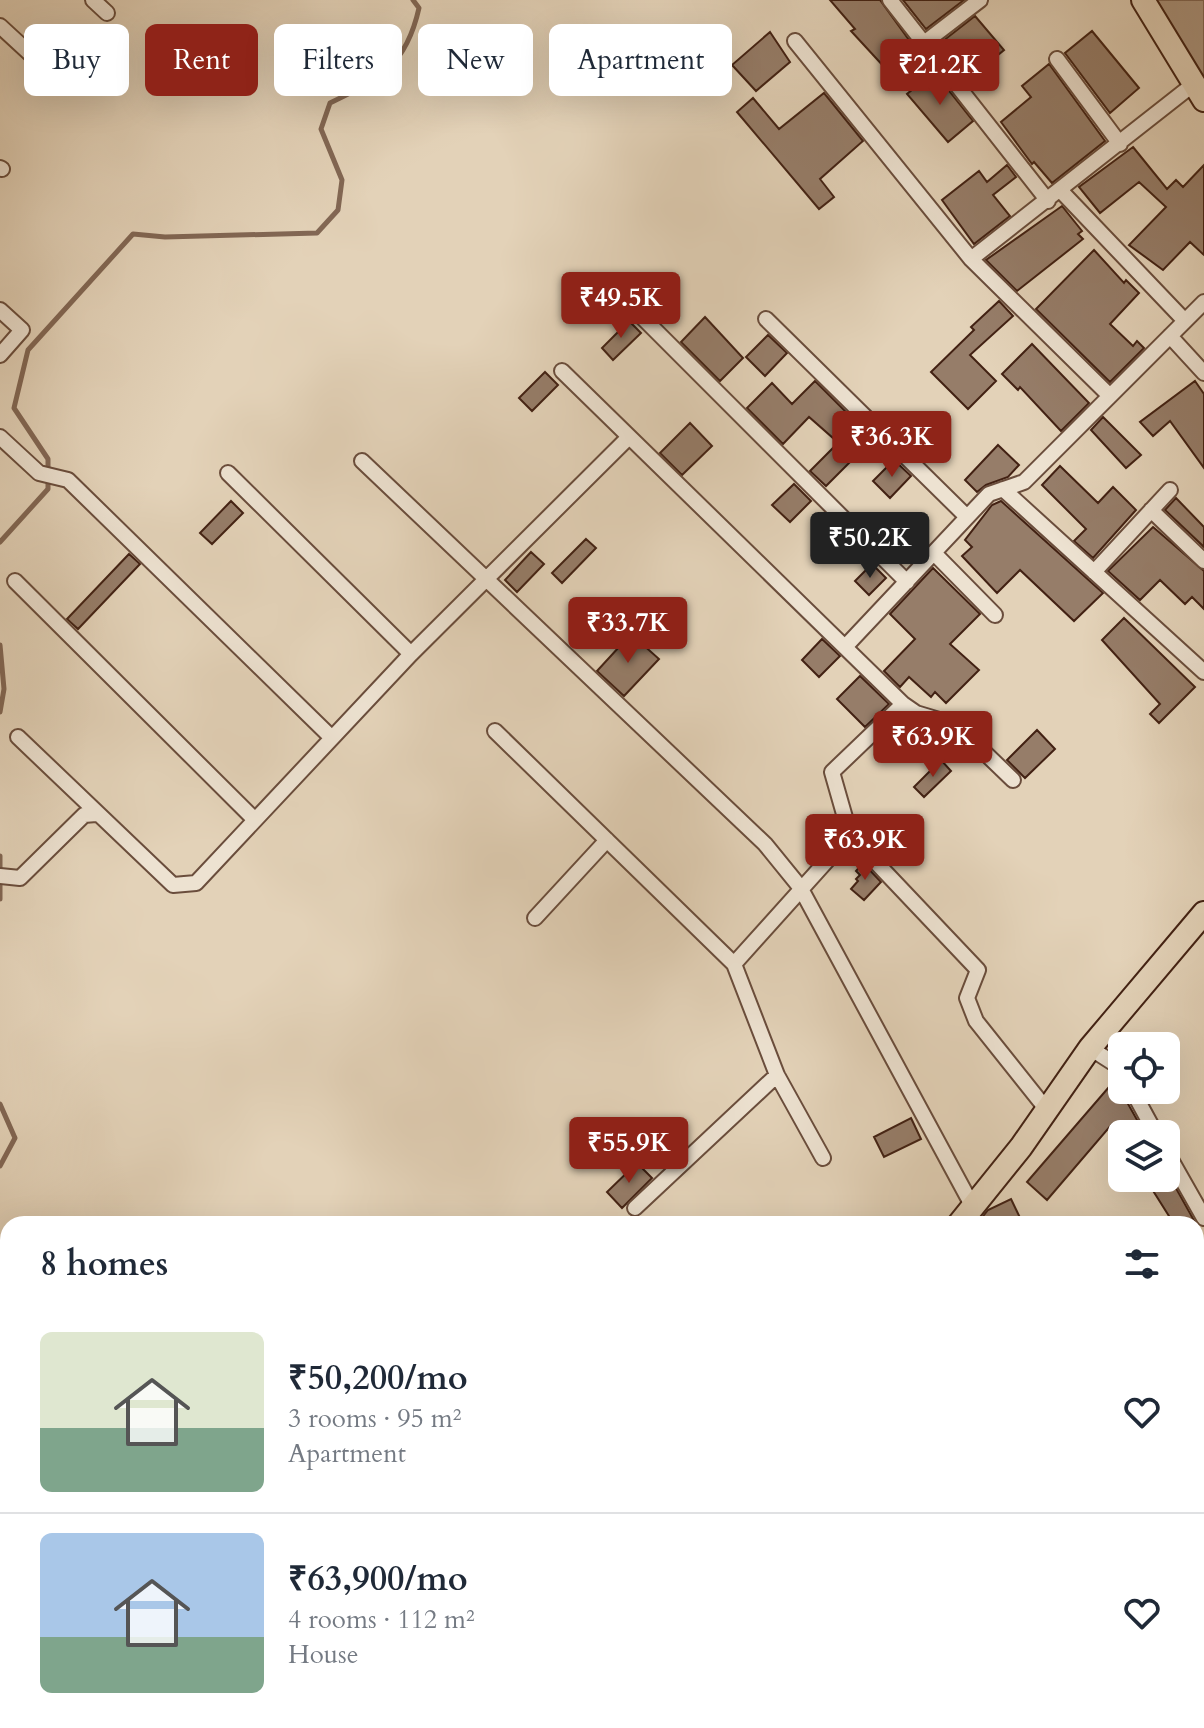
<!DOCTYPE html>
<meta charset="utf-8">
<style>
:root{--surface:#fff;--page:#f2f2f3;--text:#1f2937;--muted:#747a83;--line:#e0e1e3;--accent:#8f2418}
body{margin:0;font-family:Cardo,serif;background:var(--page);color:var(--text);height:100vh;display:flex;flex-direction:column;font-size:30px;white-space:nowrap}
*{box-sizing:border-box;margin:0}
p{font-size:26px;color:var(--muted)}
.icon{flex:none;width:44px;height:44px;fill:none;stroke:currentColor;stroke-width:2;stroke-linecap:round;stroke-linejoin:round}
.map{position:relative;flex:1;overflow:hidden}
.details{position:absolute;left:0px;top:1216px;width:1204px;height:512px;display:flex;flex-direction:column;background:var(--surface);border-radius:24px 24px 0 0;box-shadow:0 8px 32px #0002}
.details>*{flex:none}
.banner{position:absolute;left:24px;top:24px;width:800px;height:72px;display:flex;gap:16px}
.controls{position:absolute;left:1108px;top:1032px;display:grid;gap:16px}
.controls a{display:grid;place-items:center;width:72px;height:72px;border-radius:12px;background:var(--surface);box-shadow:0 8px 32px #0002;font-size:40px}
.price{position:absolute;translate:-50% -68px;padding:0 18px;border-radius:8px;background:var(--accent);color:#fff;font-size:26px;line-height:52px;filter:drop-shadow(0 2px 4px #0008)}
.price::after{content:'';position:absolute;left:50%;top:48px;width:24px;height:18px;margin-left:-12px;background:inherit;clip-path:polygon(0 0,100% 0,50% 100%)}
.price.current{background:#222;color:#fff}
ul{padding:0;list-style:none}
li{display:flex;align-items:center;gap:24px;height:200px;padding:0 40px}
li+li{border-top:2px solid var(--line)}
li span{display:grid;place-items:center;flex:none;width:224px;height:160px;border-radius:12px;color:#555}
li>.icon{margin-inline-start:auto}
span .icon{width:96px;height:96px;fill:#fffc;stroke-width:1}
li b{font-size:34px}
h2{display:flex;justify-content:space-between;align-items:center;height:96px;padding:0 40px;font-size:34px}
.chip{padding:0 28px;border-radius:12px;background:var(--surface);box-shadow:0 8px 32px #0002;font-size:28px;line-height:72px}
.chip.current{background:var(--accent);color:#fff}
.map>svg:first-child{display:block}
.water{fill:#ac9680;stroke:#826754;stroke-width:2}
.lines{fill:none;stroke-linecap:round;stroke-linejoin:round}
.stream{stroke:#826754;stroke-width:5}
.building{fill:#967d69;stroke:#422113;stroke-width:2}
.minor-casing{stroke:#6a4d3c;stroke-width:18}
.primary-casing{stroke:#422113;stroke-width:26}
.minor{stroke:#ede2d1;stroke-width:14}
.primary{stroke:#e3d2b8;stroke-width:22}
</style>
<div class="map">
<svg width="1204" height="1728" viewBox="0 0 1204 1728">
<rect width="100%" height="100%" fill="#e3d2b8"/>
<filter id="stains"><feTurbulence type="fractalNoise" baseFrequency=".0025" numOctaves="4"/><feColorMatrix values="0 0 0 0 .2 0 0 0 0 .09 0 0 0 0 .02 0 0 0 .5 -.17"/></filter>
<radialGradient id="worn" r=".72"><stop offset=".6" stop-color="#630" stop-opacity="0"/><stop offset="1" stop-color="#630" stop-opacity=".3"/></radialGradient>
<path class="water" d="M1157 0H1204V87Z"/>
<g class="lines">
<path class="stream" d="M0 542 48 489V459L14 408 28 350 133 234 165 237 317 233 338 210 342 180 321 129 330 103C380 79 406 66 419 8L413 0
M0 645 4 689 0 712
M0 856V899
M0 1104 15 1138 0 1166
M0 1292 8 1306
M478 1720 486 1728"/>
</g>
<path class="building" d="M830 0H880L914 47 887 70 851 31 855 29Z
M903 0H964L926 29Z
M975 16 1004 50 966 81 949 59 955 54 943 41Z
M1092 31 1139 88 1110 113 1065 53Z
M770 32 790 62 756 91 732 65Z
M1049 64 1105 141 1052 183 1034 162 1032 164 1001 122 1031 97 1022 86Z
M934 72 973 121 948 142 907 94Z
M824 93 863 141 820 179 834 197 819 209 737 112 753 98 779 129Z
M1133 147 1167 189 1176 180 1183 187 1204 165V255L1190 242 1163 270 1129 245 1166 207 1139 182 1100 213 1079 187Z
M1007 165 1016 177 993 195 1010 216 974 244 942 200 979 171 987 182Z
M1062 206 1082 231 1078 234 1083 239 1017 291 986 260Z
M1094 250 1124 283 1126 280 1139 293 1110 324 1133 346 1137 341 1144 348 1110 382 1036 309Z
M999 301 1013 316 970 355 996 381 968 409 931 372 974 330 971 327Z
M705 317 743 358 720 381 681 342Z
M629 321 641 333 613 360 602 348Z
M768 335 787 353 765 376 746 357Z
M1032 344 1089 403 1061 431 1020 387 1018 390 1002 374Z
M545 372 558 385 532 411 519 398Z
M815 381 852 418 833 438 809 417 783 444 747 408 772 383 792 404Z
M1195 381 1204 394V468L1170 421 1153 436 1140 422Z
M1103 417 1141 455 1126 468 1091 430Z
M690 423 712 446 682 475 660 453Z
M998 445 1019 465 1008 477 986 485 977 492 965 480Z
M833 448 849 463 826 486 810 471Z
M894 460 911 476 890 498 873 481Z
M1060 466 1098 503 1113 487 1136 510 1093 558 1074 541 1086 529 1042 485Z
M794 484 811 501 790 522 772 505Z
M1176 498 1204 527V547L1165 510Z
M231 501 243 513 212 544 200 533Z
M1001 501 1103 593 1074 621 1020 570 997 593 962 556 972 547 965 540 992 505Z
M1153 527 1204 571V609L1192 597 1185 604 1160 580 1140 600 1108 571Z
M586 539 596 548 562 583 552 573Z
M531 552 544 564 517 592 505 580Z
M129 554 140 564 78 629 67 619Z
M872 564 886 578 869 595 855 581Z
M933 568 980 614 950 644 979 670 946 703 935 692 931 697 909 677 900 687 884 671 915 639 890 614Z
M1124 618 1195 687 1159 723 1150 714 1160 704 1102 640Z
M631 634 659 659 624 696 597 671Z
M822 639 840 656 819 677 802 660Z
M860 676 889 704 865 727 837 699Z
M1037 730 1055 749 1025 778 1007 760Z
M941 760 951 771 924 797 914 787Z
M863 863 881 882 864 900 851 889 858 881 856 879 860 875 856 871Z
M1115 1080 1122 1083 1123 1095 1145 1134H1117L1112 1124 1047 1200 1027 1182Z
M911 1118 921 1139 884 1157 874 1137Z
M637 1163 652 1178 622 1208 607 1192Z
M1166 1174 1177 1190 1196 1224H1174L1145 1178H1166Z
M1011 1199 1023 1224H977L988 1210Z"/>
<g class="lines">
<defs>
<path id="minor" d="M93 0 107 13
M890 0 1048 201
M0 26 64 85
M795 41 971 259 1110 396
M924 43 980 0
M1057 59 1120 144
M0 168 2 169
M1061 191 1185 321
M971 259 1195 83
M622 297 907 582
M0 310 22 330 0 355
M766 319 967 517
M1170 336 1204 373
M562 371 903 704 832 772 850 835 734 964
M0 437 39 473 68 480 332 738
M362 461 765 844 800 887 973 1207
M228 473 411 654
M1003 489 1204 672
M1151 510 1204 561
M934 553 995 615
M1094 572 1170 490
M15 581 255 820
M845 647 989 494 1024 482 1204 302
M903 704 916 713 956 725 1013 780
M495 731 734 964 777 1075 823 1158
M18 737 173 885 196 883 411 654 629 437
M850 835 978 970 967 998 976 1021 1047 1110
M0 876 20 878 84 815 96 814
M535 918 607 840
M1090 1048 1118 1066 1122 1073
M1132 1090 1156 1134
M1166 1151 1204 1218
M635 1208 777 1075"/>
<path id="primary" d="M1143 0 1204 100
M959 1224 1021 1147 1090 1048 1204 913
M154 1728 165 1720"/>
</defs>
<use href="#minor" class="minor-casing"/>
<use href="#primary" class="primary-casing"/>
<use href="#minor" class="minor"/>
<use href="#primary" class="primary"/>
</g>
<rect width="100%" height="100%" filter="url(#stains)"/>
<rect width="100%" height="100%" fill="url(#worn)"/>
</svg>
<div class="controls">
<a><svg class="icon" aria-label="locate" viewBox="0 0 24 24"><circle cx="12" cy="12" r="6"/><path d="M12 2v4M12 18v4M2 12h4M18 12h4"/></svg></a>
<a><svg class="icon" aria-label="layers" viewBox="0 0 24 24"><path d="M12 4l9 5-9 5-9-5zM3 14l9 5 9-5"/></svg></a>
</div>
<b class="price" style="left:940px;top:107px">₹21.2K</b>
<b class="price" style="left:621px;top:340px">₹49.5K</b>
<b class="price" style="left:892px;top:479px">₹36.3K</b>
<b class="price current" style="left:870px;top:580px">₹50.2K</b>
<b class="price" style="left:628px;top:665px">₹33.7K</b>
<b class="price" style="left:933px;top:779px">₹63.9K</b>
<b class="price" style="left:865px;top:882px">₹63.9K</b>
<b class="price" style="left:629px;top:1185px">₹55.9K</b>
<div class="banner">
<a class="chip">Buy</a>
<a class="chip current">Rent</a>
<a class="chip">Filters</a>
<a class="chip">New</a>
<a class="chip">Apartment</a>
</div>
<section class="details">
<h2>8 homes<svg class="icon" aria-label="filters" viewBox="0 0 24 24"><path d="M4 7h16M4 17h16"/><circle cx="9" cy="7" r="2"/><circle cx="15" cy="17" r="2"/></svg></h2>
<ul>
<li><span style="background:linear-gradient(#dfe7d0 60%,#7fa58c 0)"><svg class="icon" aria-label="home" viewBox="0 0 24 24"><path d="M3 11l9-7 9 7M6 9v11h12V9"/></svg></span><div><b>₹50,200/mo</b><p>3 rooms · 95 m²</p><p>Apartment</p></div><svg class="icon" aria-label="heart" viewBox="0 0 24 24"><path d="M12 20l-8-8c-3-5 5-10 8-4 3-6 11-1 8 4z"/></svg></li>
<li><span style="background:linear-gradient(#a9c7e8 65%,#7fa58c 0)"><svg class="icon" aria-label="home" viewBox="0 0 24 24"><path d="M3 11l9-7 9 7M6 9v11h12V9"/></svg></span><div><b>₹63,900/mo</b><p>4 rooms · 112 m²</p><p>House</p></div><svg class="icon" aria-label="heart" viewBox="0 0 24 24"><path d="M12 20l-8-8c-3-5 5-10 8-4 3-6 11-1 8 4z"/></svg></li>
</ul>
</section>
</div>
